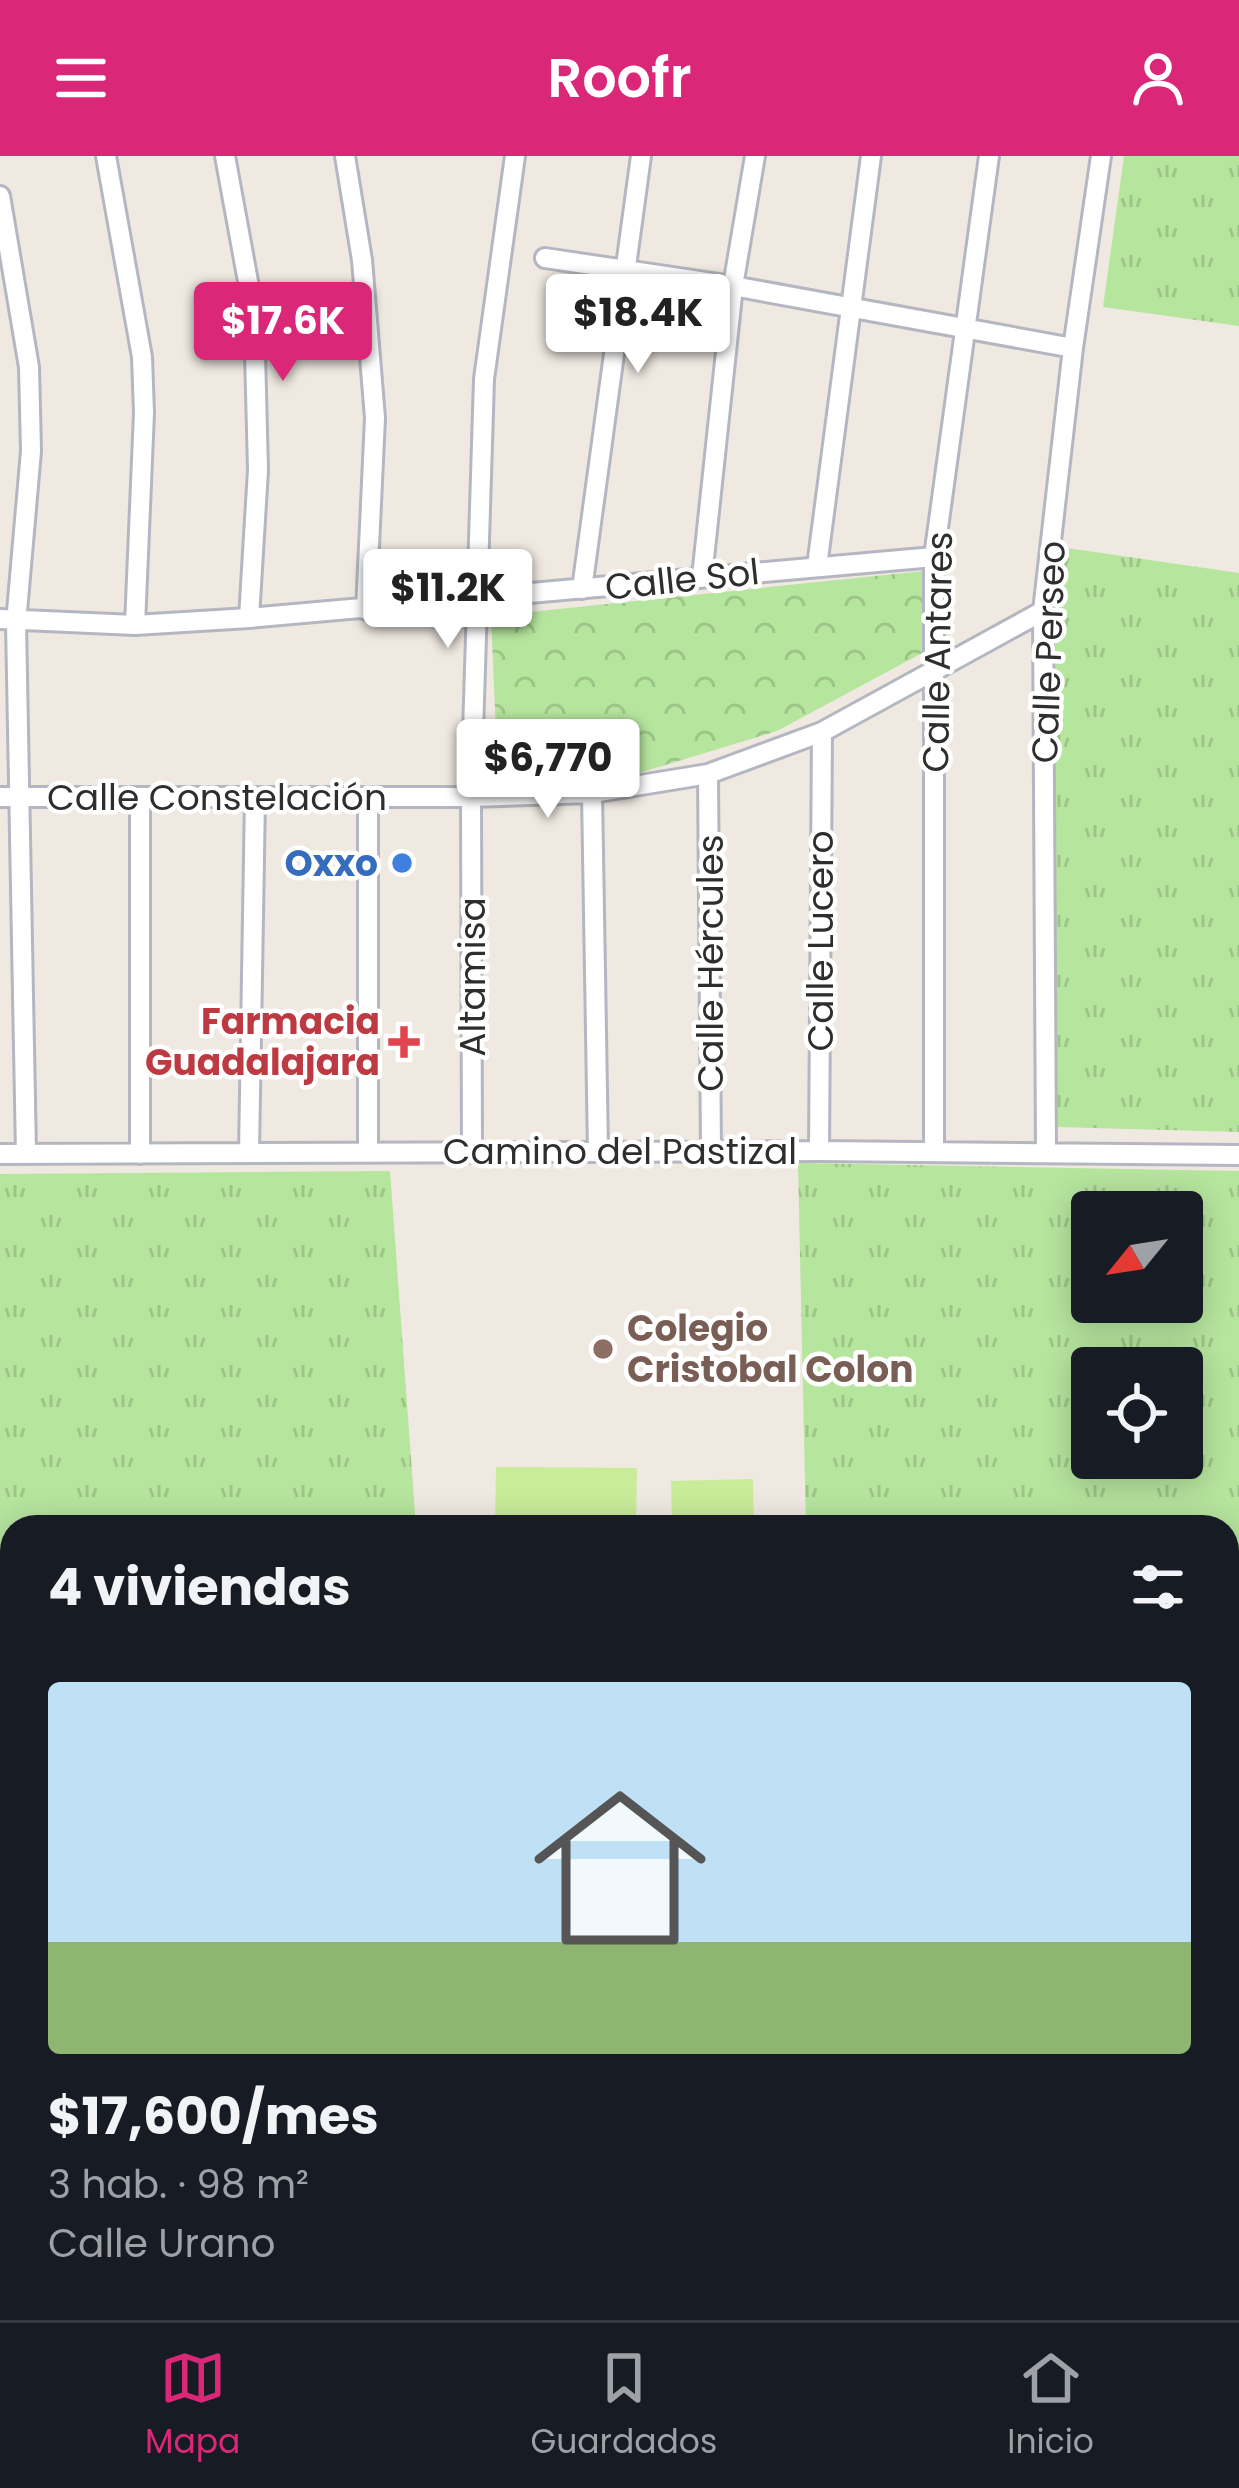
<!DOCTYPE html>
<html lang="es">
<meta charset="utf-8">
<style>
:root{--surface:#171b24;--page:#242831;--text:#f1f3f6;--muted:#9ea1a6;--line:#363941;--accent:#db2777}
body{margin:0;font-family:Poppins,sans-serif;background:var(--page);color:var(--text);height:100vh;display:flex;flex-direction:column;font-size:45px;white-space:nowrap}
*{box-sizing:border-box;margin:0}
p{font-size:39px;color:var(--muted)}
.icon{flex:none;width:66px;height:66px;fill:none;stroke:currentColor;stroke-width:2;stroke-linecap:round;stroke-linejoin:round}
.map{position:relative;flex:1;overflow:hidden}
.side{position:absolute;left:0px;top:1359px;width:1239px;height:807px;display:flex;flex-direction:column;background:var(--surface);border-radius:36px 36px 0 0;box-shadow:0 6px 30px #0003}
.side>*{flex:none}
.needle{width:78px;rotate:240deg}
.tools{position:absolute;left:1071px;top:1035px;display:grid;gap:24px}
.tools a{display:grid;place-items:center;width:132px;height:132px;border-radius:12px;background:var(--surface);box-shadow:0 6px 30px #0003;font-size:60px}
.price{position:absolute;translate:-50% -102px;padding:0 27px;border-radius:12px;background:#fff;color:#222;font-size:39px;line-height:78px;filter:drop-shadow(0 3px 6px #0008)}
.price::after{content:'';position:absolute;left:50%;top:72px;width:36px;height:27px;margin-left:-18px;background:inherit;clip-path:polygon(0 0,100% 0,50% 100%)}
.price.selected{background:var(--accent);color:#fff}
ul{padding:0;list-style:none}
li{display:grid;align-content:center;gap:24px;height:636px;padding:0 48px}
li span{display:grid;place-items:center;height:372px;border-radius:12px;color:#555}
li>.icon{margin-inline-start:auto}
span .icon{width:216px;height:216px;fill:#fffc;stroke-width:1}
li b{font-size:51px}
h2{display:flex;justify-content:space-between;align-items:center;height:144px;padding:0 48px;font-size:51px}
header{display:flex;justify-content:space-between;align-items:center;height:156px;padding:0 48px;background:var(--accent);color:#fff;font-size:54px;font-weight:600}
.tabs{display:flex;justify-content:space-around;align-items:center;height:168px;border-top:3px solid var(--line);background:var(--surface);font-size:33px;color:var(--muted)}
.tabs a{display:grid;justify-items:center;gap:6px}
.tabs .selected{color:var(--accent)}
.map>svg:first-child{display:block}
.grass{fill:url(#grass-tufts);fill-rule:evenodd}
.forest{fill:url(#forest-crowns)}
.pitch{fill:#c9ec9a}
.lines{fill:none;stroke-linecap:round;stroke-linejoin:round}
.minor-casing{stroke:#b4b7c1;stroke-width:24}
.minor{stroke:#fff;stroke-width:18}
.shop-dot{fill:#3f7fe0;stroke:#fff;stroke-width:4.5}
.health-dot{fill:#e0444e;stroke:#fff;stroke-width:4.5}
.education-dot{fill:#8d6e63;stroke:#fff;stroke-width:4.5}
.labels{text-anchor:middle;stroke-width:9;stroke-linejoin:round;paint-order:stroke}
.street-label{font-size:36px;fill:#2e2e2e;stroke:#fff}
.shop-label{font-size:36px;font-weight:bold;fill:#366cbe;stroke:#fff;text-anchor:end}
.health-label{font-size:36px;font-weight:bold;fill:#be3a42;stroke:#fff;text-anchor:end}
.education-label{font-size:36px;font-weight:bold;fill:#785e54;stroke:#fff;text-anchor:start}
</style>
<header><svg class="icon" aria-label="menu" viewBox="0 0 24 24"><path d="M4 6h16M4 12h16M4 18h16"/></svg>Roofr<svg class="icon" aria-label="person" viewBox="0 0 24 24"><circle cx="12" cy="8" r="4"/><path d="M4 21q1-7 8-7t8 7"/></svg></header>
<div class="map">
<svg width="1239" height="2164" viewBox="0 0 1239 2164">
<defs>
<pattern id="grass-tufts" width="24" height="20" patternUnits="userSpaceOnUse" patternTransform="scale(3)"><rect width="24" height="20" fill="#b6e59e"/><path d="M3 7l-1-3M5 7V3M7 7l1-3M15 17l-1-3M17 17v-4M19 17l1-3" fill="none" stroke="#9dc588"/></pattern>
<pattern id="forest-crowns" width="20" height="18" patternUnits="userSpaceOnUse" patternTransform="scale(3)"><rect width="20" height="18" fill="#b6e59e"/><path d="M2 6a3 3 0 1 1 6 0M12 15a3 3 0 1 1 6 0" fill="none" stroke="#9dc588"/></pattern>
</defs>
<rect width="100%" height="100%" fill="#efe9e1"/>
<path class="grass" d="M1124 0H1239V170L1103 151Z
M1060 391 1239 417V976L1057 971 1053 466Z
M798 1007 1239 1015V1397H1227V1371H806ZM1182 1056V1146H1092V1056ZM1182 1212V1302H1092V1212Z
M390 1015 416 1371H12V1684H0V1018Z
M823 2154H1058V2164H823Z"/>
<path class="forest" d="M924 415V496L777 575 639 617 498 622 491 460Z"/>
<path class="pitch" d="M496 1311 637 1312 636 1371H495Z
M753 1323 754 1371H672L671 1325Z"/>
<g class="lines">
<defs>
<path id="minor" d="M106 0 142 201 144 257 135 469
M225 0 254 158 258 314 249 462
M345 0 362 104 375 262 366 454
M0 40 29 211 31 295 16 467 26 998
M545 102 733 130 1073 192
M817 410 871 0
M702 421 733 130 755 0
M582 433 641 0
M0 463 135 469 249 462 934 401
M708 618 711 996
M592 637 598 996
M0 641H471L592 637 708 618 822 576 1043 455
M368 995V642
M819 995 822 576
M934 995V401L989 0
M1046 995 1043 455 1073 192 1101 0
M472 996 471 641 484 223 515 0
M249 997 255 642
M0 998 819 995 1239 999
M140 998V642
M0 1862H12
M0 1968H12
M0 2079 12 2078
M468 2154V2164
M576 2154 656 2164
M294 2164 434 2154
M502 2164V2154"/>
</defs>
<use href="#minor" class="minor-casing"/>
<use href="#minor" class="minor"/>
</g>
<circle class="shop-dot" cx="402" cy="707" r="12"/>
<path class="health-dot" d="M398 868h12v12h12v12h-12v12h-12v-12h-12v-12h12z"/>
<circle class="education-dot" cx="603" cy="1193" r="12"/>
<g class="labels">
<g class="street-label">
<text transform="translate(682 423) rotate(-6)" y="13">Calle Sol</text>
<text transform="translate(937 496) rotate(-89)" y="13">Calle Antares</text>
<text transform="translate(1048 496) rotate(-88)" y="13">Calle Perseo</text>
<text x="217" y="654">Calle Constelación</text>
<text transform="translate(820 785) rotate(-90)" y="13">Calle Lucero</text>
<text transform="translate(710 807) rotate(-90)" y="13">Calle Hércules</text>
<text transform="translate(472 821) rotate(-90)" y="13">Altamisa</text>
<text x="620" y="1008">Camino del Pastizal</text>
</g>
<g class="shop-label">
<text x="378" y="720">Oxxo</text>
</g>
<g class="health-label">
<text x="380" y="878">Farmacia<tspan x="380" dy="41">Guadalajara</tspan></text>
</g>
<g class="education-label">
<text x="627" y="1185">Colegio<tspan x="627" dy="41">Cristobal Colon</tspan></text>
</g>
</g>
</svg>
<div class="tools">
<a><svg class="needle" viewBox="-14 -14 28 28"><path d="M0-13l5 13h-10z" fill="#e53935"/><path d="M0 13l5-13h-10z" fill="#9ea1a6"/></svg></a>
<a><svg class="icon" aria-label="locate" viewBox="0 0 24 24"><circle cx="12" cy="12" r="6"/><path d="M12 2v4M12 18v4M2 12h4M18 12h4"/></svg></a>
</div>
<b class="price" style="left:638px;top:220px">$18.4K</b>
<b class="price selected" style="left:283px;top:228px">$17.6K</b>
<b class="price" style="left:448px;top:495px">$11.2K</b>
<b class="price" style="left:548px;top:665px">$6,770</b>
<section class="side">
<h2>4 viviendas<svg class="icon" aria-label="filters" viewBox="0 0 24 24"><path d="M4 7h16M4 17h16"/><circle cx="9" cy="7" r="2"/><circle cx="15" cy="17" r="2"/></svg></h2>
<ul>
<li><span style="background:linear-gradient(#bfe0f5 70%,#8fb573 0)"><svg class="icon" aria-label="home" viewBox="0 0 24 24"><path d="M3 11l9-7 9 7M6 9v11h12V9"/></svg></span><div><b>$17,600/mes</b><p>3 hab. · 98 m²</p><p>Calle Urano</p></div></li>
</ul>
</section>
</div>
<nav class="tabs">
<a class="selected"><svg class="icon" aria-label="map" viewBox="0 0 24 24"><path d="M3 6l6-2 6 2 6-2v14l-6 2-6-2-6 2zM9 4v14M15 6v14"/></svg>Mapa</a>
<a><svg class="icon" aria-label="saved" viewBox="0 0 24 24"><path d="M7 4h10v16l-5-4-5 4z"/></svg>Guardados</a>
<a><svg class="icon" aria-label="home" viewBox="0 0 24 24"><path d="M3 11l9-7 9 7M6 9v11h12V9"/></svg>Inicio</a>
</nav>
